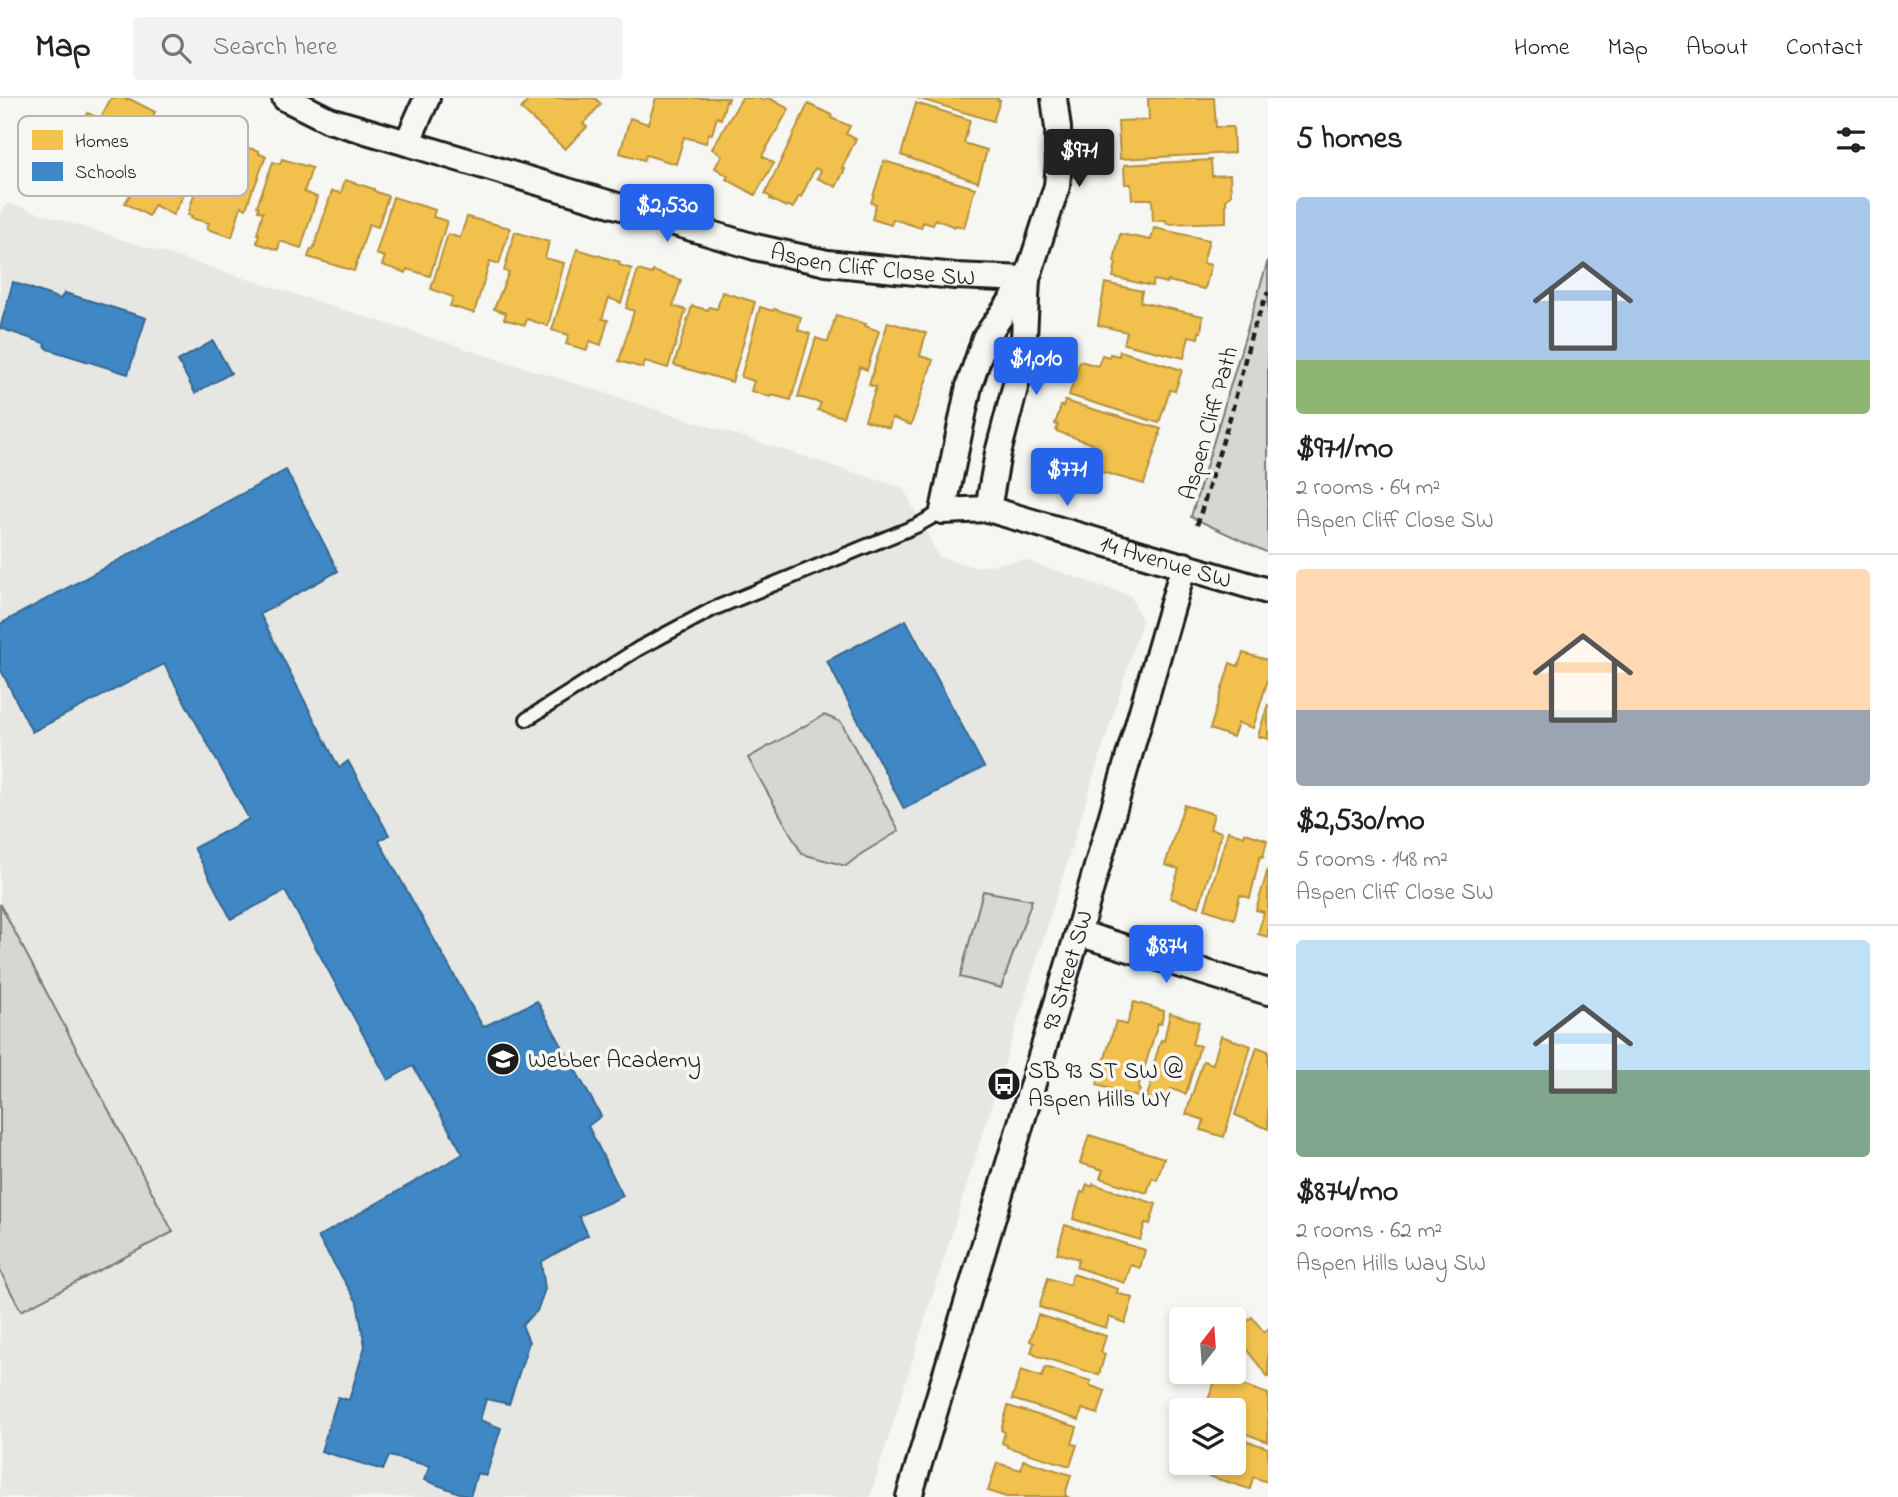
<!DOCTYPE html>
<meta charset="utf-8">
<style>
:root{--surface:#fff;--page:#f2f2f2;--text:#222;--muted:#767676;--line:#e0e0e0;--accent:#2563eb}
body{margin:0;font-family:"Indie Flower",sans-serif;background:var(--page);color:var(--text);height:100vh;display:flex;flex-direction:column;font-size:26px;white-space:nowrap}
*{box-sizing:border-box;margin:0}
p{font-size:23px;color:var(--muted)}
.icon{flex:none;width:38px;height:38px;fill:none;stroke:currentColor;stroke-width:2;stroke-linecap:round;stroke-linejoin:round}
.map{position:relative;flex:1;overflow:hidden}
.sheet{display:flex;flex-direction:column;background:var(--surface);width:630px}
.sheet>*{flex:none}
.needle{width:46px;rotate:17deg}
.fabs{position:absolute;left:1169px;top:1209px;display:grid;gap:14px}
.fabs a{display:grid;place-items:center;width:77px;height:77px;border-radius:7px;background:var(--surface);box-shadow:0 4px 10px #0003;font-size:35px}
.price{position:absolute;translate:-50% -60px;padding:0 16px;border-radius:7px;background:var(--accent);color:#fff;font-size:23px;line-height:46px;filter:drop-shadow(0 2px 4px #0008)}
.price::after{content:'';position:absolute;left:50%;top:42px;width:21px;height:16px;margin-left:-10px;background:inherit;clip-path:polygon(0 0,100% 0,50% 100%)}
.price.active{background:#222;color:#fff}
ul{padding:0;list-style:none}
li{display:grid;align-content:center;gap:14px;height:371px;padding:0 28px}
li+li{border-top:2px solid var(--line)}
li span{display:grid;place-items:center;height:217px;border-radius:7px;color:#555}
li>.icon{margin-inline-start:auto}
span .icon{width:126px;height:126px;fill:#fffc;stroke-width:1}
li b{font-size:30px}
h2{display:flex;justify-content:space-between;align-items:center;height:84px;padding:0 28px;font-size:30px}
header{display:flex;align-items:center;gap:42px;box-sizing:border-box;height:98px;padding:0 35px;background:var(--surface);border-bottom:2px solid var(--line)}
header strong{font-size:33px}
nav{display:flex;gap:38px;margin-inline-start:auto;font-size:24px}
.search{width:490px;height:63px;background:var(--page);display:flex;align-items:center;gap:18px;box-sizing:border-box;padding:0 24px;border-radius:7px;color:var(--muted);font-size:26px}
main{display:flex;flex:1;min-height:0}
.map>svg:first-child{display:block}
.built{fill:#e6e6e2}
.green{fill:#d6d6d2;stroke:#797977;stroke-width:2}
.homes{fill:#f2c14e;stroke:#b2903f;stroke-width:2}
.schools{fill:#3f88c5;stroke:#346892;stroke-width:2}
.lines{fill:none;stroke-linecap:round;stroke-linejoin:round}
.lane-casing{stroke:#1c1c1c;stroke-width:18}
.street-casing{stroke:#1c1c1c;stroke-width:30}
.path{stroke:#1c1c1c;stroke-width:4.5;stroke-dasharray:7 5;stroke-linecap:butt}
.lane{stroke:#f6f6f2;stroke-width:12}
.street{stroke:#f6f6f2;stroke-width:24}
.labels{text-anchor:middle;stroke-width:7;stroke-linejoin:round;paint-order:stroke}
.street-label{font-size:24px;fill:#1c1c1c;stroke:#f6f6f2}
.poi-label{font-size:24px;fill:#1c1c1c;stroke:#f6f6f2;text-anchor:start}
.key{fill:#f6f6f2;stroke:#b5b5b2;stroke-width:2}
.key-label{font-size:19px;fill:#1c1c1c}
</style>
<header>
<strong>Map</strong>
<div class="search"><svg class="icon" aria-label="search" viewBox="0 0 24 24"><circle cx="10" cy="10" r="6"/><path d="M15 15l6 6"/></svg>Search here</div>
<nav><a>Home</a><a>Map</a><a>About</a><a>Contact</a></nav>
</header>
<main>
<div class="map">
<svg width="1268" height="1399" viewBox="0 0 1268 1399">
<rect width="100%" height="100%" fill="#f6f6f2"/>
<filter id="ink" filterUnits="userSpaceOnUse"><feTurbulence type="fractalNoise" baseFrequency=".0143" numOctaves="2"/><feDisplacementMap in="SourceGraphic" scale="14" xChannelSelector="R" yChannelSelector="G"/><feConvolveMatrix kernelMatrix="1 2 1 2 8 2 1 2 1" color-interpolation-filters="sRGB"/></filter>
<g filter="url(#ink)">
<path class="built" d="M8 105 903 390 939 459 974 469 1024 462 1131 498 1142 523 870 1399H0V115Z"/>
<path class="green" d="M1268 162V455L1191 419Z
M824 617 841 624 899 733 861 756 846 768 802 756 748 660Z
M983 793 1032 802 1001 890 960 879Z
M0 806 173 1134 21 1213 0 1173Z"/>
<path class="homes" d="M111 0H123L127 2 128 0 155 14 134 52 126 48 102 94 80 83 84 76 62 64 88 15 100 21Z
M530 0H595L601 6 583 26 587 29 565 51 521 11Z
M656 0H729L728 4 726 3 721 21 717 19 712 36 709 35 706 45 684 39 676 66 646 57 644 62 620 55 630 20 648 26Z
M742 0H759L763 3 765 0H769L789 11 762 58 774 65 755 97 726 81 728 78 715 70 722 57 712 51Z
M917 0H998L997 2 1000 3 993 23Z
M1148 0H1214L1216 29H1233L1234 55 1120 61 1118 23 1149 22Z
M916 5 970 22 964 45 987 52 978 84 901 57Z
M808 6 832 17 831 20 850 28 846 36 856 41 842 70 845 71 836 89 817 80 821 73 815 70 801 99 799 98 793 110 787 107 786 109 770 101 771 99 765 96Z
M157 22 198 41 191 54 199 58 194 68 195 76 173 117 154 107 149 118 125 105 148 68 136 62Z
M225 43 259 53V56L266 58 254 90H253L246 111 241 108 232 139 207 131 209 125 191 120 192 118 188 117 204 63 217 67Z
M282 61 312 70 304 94 317 99 301 150 280 143 278 152 257 145 259 136H257L263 114 258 113 259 109 257 108 273 64 280 66Z
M1211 62 1212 78 1230 77 1231 97 1226 102V124L1167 126 1166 122 1153 123 1152 101H1132L1131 86H1125L1124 67Z
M884 63 975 90 964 130 956 127 955 129 935 121 933 127 923 124 921 130 893 121 891 127 872 121 876 106 871 105Z
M345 82 374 91V93L388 98 378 129 369 126 354 173 308 159 311 151 313 152 332 93 341 95Z
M393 99 435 112 433 119 447 123 430 178 407 171 406 175 382 167 385 159 376 156Z
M467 119 510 130 499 166 490 163 474 215 450 208 453 199 431 191 448 136 460 140Z
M1154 130 1209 142 1203 165 1211 167 1205 191 1168 183 1167 185 1154 182 1152 188 1113 179 1116 165 1114 164 1120 136 1151 142Z
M515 134 549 144 545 160 564 165 548 228 527 221 525 227 504 221 506 215 494 211 509 174 504 173Z
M577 151 620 164 619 167 632 171 621 205 609 200 602 221 608 222 601 247 590 243 587 252 566 246 569 237 552 232Z
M638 172 652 176 653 173 681 182 673 208 686 212 668 270 645 263 643 270 619 263 634 213 626 210Z
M1105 185 1142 193 1140 204 1203 218 1201 234H1199L1198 240 1189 238 1184 260 1124 246 1127 234 1098 227Z
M722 194 755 204 732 284 674 267 692 208 708 212 709 209 717 211Z
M760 209 773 213 774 211 801 219 798 232 810 236 791 302 772 297 771 299 751 293 754 283 741 279Z
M836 217 866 226 865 228 879 233 867 272 860 269 843 319 818 312 821 305 798 299 816 240 828 244Z
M888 224 926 235 920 258 933 262 911 327 892 320 889 330 865 322 876 289 869 287Z
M1120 253 1182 272 1175 293 1170 292 1159 325 1069 297 1080 263 1098 268 1102 257 1109 259 1110 256 1119 258Z
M1065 303 1161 331 1159 336 1160 337 1144 386 1088 370 1095 347 1056 333 1058 327 1055 326 1061 308 1063 309Z
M1243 555 1268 562V581L1253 630 1238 625 1233 639 1210 631 1230 565 1238 568Z
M1268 606V641L1258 638Z
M1184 707 1214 716 1210 731 1222 734 1199 809 1170 800 1179 771 1165 767Z
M1228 733 1244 738 1245 735 1267 742 1263 759 1260 758 1250 800 1240 797 1234 821 1205 811Z
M1268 771V839L1258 836 1264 814 1256 812Z
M1134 904 1164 913 1161 926 1158 925 1138 991 1140 992 1138 999 1097 987 1116 923 1127 927Z
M1170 915 1199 924 1192 946 1200 948 1186 996 1171 991 1166 1006 1146 1001 1152 983 1149 982 1161 942 1164 943Z
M1221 938 1251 948 1224 1039 1201 1032 1204 1022 1186 1016 1203 963 1213 966Z
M1257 949 1268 953V1031L1235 1017Z
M1089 1037 1164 1060 1157 1082 1152 1080 1147 1095 1100 1080 1103 1072 1080 1065Z
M1087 1086 1092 1089 1093 1086 1156 1106 1150 1126 1145 1125 1140 1142 1073 1121 1081 1094 1084 1095Z
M1065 1127 1145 1152 1140 1170 1131 1167 1125 1185 1076 1169 1079 1161 1057 1155Z
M1073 1176 1118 1191 1117 1195 1133 1200 1125 1225 1109 1219 1106 1230 1039 1209 1048 1180 1069 1187Z
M1038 1217 1106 1238 1101 1254 1105 1256 1099 1277 1035 1257V1255L1031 1254 1034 1245 1030 1243Z
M1252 1219 1264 1234 1268 1231V1279L1234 1235Z
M1045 1269 1091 1283 1089 1287 1105 1293 1098 1316 1082 1311 1079 1322 1012 1301 1021 1272 1042 1279Z
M1217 1278 1268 1296V1344L1241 1334 1242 1332 1234 1329V1312H1208L1211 1303 1208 1302Z
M1008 1308 1077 1329 1072 1346 1077 1347 1070 1368 1007 1349V1347L1002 1345 1005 1334 1001 1332Z
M1234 1339 1268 1350V1384L1253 1379 1250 1391 1189 1372 1191 1365H1234Z
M1023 1362 1071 1377 1065 1397 1068 1399H1006L988 1393 997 1365 1021 1372Z"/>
<path class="schools" d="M13 184 60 201 65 195 146 220 128 276 47 251 44 245 0 230Z
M213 243 231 275 195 295 178 263Z
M286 372 338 473 260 516 339 670 348 663 389 737 379 743 483 929 537 903 601 1018 588 1028 623 1098 579 1118 588 1137 541 1164 545 1191 537 1213 522 1227 529 1244 509 1306 486 1301 480 1322 501 1330 486 1378 477 1375 470 1399 424 1382 430 1368 389 1358 383 1372 321 1353 338 1299 349 1302 365 1248 357 1204 318 1139 463 1056 413 968 388 982 285 793 231 821 194 750 249 721 164 566 32 634 0 570V526Z
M906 522 984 669 904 711 827 563Z"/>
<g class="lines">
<defs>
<path id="lane" d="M527 621 638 551 713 511 916 428 943 413"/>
<g id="street">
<path d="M285 0 329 22 407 45"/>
<path id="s1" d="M427 0 407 45 755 149 827 165 955 178 1027 181"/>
<path id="s2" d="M1027 181 985 240 969 288 943 413 988 411 1268 493"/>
<path d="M988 411 998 355 1023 259 1027 181 1057 88 1059 64 1058 30 1054 0"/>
<path d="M1078 835 1268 894"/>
<path id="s3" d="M909 1399 1078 835 1184 467"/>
</g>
</defs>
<use href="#lane" class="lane-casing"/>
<use href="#street" class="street-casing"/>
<path class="path" d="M1197 427 1232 313 1252 234 1268 194"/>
<use href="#lane" class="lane"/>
<use href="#street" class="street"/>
</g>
</g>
<defs>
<symbol id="school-disc" viewBox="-11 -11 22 22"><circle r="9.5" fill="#1c1c1c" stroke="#f6f6f2"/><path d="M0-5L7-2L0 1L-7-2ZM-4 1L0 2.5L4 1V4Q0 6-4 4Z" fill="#fff"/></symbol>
<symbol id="bus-disc" viewBox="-11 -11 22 22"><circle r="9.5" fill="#1c1c1c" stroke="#f6f6f2"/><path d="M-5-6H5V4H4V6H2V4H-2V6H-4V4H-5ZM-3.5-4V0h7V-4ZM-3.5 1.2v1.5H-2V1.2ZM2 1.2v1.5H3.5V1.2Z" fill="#fff"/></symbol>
</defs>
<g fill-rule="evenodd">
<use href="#school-disc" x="484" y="942" width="38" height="38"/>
<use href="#bus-disc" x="985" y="967" width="38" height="38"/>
</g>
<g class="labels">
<g class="street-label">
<text dy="8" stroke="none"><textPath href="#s1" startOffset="532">Aspen Cliff Close SW</textPath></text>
<text transform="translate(1208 325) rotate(-74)" y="8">Aspen Cliff Path</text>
<text dy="8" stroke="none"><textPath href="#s2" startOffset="481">14 Avenue SW</textPath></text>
<text dy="8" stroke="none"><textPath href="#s3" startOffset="550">93 Street SW</textPath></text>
</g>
<g class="poi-label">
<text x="528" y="969">Webber Academy</text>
<text x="1028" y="980">SB 93 ST SW @<tspan x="1028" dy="28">Aspen Hills WY</tspan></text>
</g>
</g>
<rect x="18" y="18" width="230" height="80" rx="10" class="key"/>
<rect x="32" y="32" width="31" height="20" fill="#f2c14e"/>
<rect x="32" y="64" width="31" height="19" fill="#3f88c5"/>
<g class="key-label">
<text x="75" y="49">Homes</text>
<text x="75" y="80">Schools</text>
</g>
</svg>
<div class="fabs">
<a><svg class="needle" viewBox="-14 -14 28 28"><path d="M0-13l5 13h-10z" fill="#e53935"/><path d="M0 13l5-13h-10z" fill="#767676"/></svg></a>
<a><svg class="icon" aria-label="layers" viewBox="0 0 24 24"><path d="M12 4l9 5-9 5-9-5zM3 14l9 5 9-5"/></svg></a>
</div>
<b class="price active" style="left:1079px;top:91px">$971</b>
<b class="price" style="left:667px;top:146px">$2,530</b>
<b class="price" style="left:1036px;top:299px">$1,010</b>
<b class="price" style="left:1067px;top:410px">$771</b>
<b class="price" style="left:1166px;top:887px">$874</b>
</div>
<section class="sheet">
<h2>5 homes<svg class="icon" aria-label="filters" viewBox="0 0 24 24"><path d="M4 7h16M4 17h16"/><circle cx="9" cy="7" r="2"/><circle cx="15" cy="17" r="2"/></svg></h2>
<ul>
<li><span style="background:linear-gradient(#a9c7e8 75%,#8fb573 0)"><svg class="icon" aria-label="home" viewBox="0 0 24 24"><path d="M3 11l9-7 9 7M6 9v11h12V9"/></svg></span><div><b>$971/mo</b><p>2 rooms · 64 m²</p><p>Aspen Cliff Close SW</p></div></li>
<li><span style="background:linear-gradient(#ffd9b3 65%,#9aa5b1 0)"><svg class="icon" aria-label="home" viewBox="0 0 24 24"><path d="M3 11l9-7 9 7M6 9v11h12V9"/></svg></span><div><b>$2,530/mo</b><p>5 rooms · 148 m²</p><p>Aspen Cliff Close SW</p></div></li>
<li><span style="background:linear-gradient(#bfe0f5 60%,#7fa58c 0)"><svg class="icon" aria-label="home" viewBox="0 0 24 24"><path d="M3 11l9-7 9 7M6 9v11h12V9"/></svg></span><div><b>$874/mo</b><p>2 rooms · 62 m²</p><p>Aspen Hills Way SW</p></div></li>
</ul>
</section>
</main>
